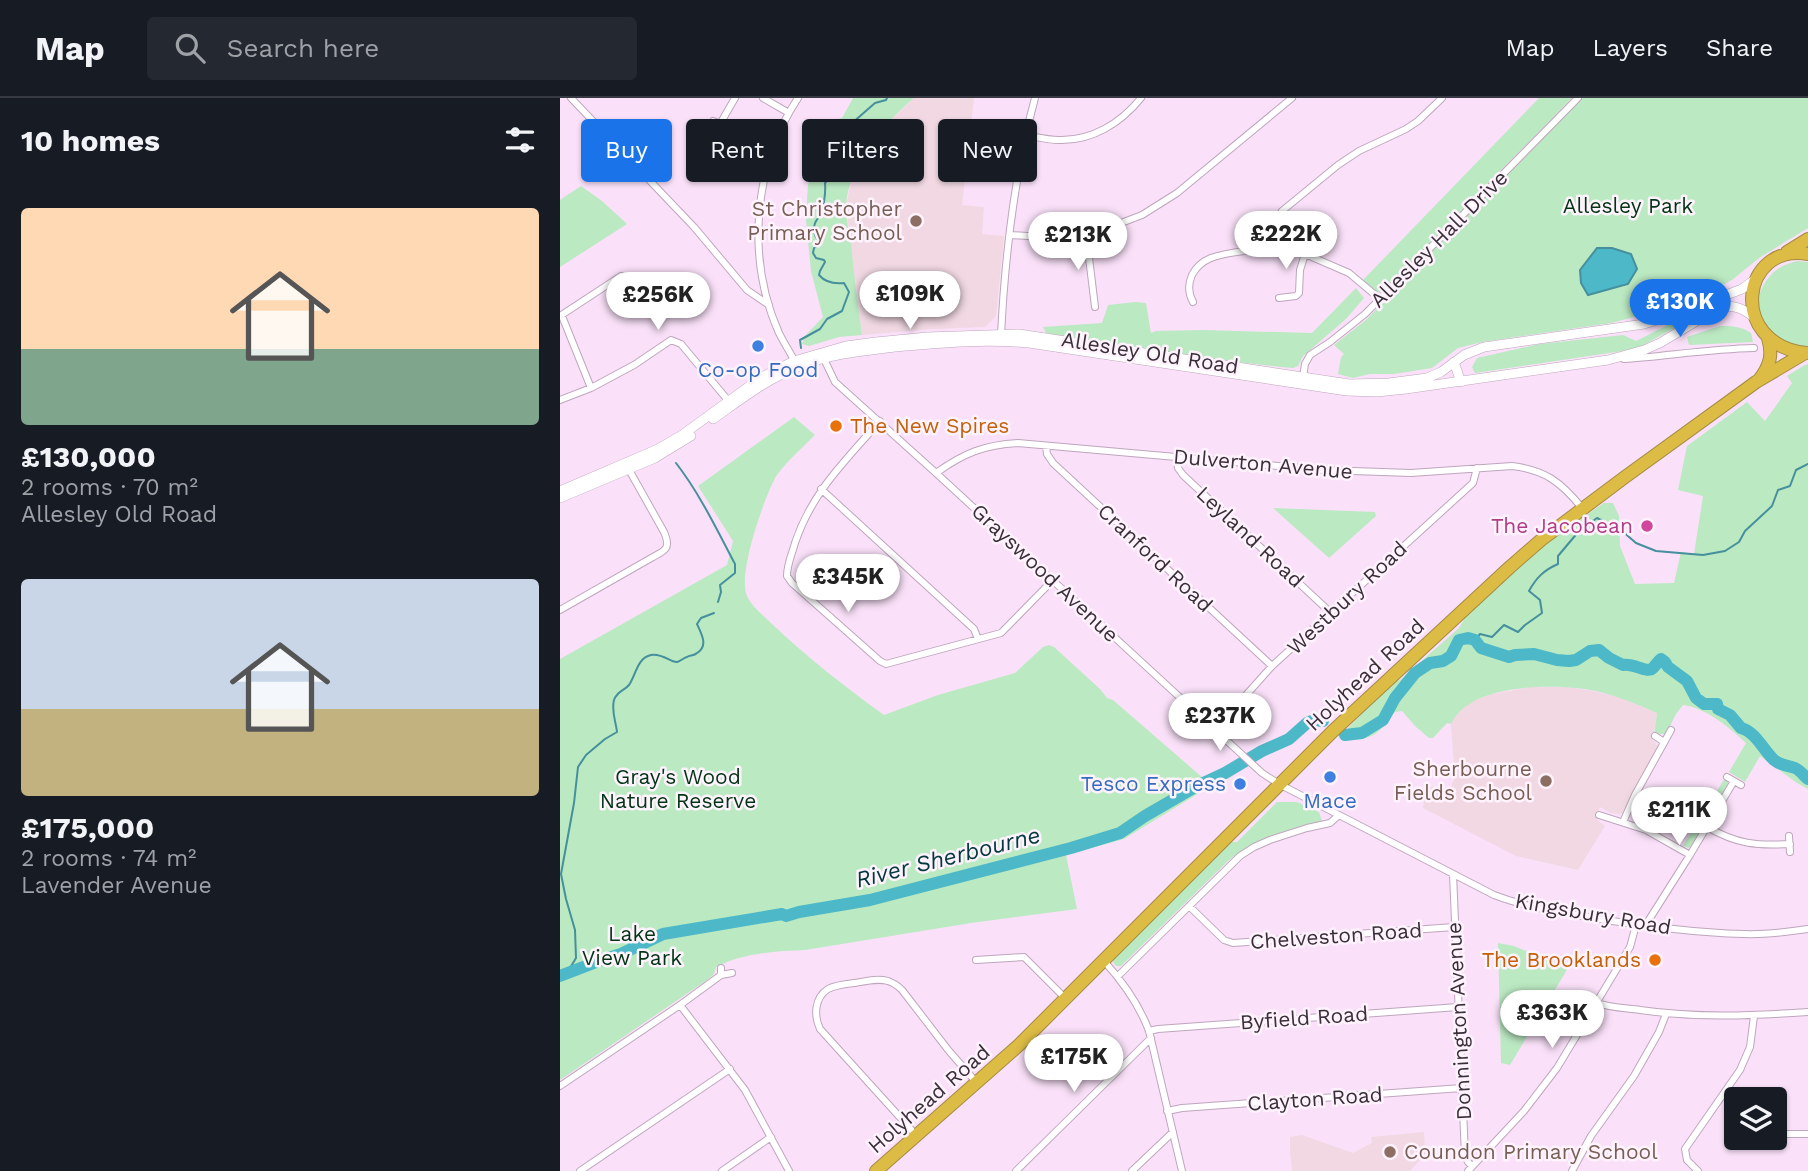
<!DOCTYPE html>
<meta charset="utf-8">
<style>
:root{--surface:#171b24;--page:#242831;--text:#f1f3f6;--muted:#9ea1a6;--line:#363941;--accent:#1a73e8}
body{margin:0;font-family:"Work Sans",sans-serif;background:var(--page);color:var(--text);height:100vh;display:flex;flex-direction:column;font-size:26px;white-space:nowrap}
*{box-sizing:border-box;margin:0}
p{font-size:23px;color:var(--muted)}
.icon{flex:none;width:38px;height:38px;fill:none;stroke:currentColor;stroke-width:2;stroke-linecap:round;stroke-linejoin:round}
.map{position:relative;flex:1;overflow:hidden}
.details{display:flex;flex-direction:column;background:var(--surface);width:560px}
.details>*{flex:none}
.hud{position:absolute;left:21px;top:21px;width:665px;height:63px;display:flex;gap:14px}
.buttons{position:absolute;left:1164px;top:989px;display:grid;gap:14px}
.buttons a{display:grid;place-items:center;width:63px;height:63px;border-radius:7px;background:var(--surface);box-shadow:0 2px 5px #0004;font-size:35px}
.price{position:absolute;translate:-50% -60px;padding:0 16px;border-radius:24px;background:#fff;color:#222;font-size:23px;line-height:46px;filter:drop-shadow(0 2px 4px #0008)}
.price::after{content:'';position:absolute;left:50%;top:42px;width:21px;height:16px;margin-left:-10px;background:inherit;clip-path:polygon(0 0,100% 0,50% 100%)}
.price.current{background:var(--accent);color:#fff}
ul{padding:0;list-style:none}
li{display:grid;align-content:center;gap:14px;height:371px;padding:0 21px}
li span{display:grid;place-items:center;height:217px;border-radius:7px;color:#555}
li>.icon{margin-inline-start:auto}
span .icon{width:126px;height:126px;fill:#fffc;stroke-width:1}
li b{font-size:30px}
h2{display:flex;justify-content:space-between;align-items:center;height:84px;padding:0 21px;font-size:30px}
.chip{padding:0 24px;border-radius:7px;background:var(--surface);box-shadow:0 2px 5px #0004;font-size:24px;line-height:63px}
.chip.current{background:var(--accent);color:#fff}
header{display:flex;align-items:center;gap:42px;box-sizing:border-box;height:98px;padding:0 35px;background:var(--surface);border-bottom:2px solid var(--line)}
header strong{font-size:33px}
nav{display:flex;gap:38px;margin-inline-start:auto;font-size:24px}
.search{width:490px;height:63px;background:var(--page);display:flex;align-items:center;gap:18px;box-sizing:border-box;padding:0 24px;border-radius:7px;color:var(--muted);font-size:26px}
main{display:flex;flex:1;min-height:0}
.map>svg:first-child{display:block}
.industrial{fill:#f1d8e2}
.green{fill:#bbe9c2}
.water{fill:#4cb8c8;stroke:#468f9d;stroke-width:2}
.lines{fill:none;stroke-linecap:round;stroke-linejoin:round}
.stream{stroke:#468f9d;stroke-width:2}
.river{stroke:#4cb8c8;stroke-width:12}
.street-casing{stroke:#bea6bd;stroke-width:8}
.secondary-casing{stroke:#bea6bd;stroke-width:10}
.highway-casing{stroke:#a48b41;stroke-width:14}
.street{stroke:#fff;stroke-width:6}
.secondary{stroke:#fff;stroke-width:9}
.highway{stroke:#ddbc45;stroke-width:12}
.education-dot{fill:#8d6e63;stroke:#fef3fd;stroke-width:2.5}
.shop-dot{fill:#3f7fe0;stroke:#fef3fd;stroke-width:2.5}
.food-dot{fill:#e8710a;stroke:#fef3fd;stroke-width:2.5}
.hotel-dot{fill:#d1479c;stroke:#fef3fd;stroke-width:2.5}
.labels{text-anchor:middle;stroke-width:5;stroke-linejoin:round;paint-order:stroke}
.park-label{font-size:21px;fill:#023413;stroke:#fef3fd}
.education-label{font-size:21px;fill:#785e54;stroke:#fef3fd;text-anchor:end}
.street-label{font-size:21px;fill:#392f39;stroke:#fef3fd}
.shop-label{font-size:21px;fill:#366cbe;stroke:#fef3fd}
.food-label{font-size:21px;fill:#c56008;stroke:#fef3fd;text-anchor:start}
.hotel-label{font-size:21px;fill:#b23c85;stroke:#fef3fd;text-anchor:end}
.water-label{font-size:23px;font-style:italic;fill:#03383f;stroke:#fef3fd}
</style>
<header>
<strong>Map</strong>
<div class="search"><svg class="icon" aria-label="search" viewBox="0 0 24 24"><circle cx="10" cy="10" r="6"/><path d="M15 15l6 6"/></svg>Search here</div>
<nav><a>Map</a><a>Layers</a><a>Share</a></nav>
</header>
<main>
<section class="details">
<h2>10 homes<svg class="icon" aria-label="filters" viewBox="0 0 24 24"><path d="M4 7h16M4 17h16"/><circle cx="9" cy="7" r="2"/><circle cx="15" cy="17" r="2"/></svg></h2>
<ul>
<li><span style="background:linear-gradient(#ffd9b3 65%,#7fa58c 0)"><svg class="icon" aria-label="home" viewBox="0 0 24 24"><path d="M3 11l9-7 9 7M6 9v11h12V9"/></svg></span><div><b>£130,000</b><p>2 rooms · 70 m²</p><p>Allesley Old Road</p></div></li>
<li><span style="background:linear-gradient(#c9d6e8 60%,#c2b280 0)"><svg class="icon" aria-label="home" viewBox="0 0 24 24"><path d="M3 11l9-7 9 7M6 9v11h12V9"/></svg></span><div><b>£175,000</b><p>2 rooms · 74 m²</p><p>Lavender Avenue</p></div></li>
</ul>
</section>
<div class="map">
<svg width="1248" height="1073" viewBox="0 0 1248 1073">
<rect width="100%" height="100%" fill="#fae1f9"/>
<path class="industrial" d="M354 0H414L402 107 424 109 422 136 444 138 436 218 425 229 372 231 302 237 286 107 291 85 299 66 311 47 329 24Z
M971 589H1007L1033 593 1059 599 1097 615 1092 642 1096 645 1098 650 1080 681 1064 715 1060 716 1051 715 1040 709 1035 720 1045 728 1018 772 956 758 863 710 867 688 890 691 895 679 891 626 895 617 902 610 914 603 932 596Z
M864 1034 865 1056 850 1073H732L730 1053V1039L742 1037 793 1055 812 1045 811 1039Z"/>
<path class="green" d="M293 0H354C325 24 288 68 286 108 286 120 289 133 291 145 294 176 298 206 302 237L279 239 256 246 249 248 242 246 245 238 263 219 251 173 246 123 247 101 248 87 261 46 271 38 278 21 282 20Z
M979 0H1012L819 196 803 182Z
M1022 0H1248V130L1199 160 1172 182 1151 193 1113 209 1051 225 922 244 898 250 872 270 834 276H810L793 280 778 276 781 259 784 256 774 247 807 221 912 111Z
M21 88 42 103 67 126 0 169V102Z
M1237 163 1248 164V251L1216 243C1211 236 1203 227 1200 219 1193 201 1205 178 1221 169 1226 166 1231 165 1237 163Z
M796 190 804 200 786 221 743 258 738 268 733 270C650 262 568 250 486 235L483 229 542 225 548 207 575 204 586 205 591 235 596 233 642 232 752 235Z
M1124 219 1131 221 1076 251 915 275 912 269 917 260 980 246 1063 237 1076 243Z
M1160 228C1171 228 1181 228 1191 235L1193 244 1129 247 1127 239Z
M1248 266V691L1237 685 1200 658 1185 684 1169 674 1186 645C1169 629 1146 610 1123 607L1116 616 1106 636H1094L1097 615C1077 606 1057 598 1036 593 998 585 910 584 891 626L887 625 873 640H869L856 629 842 613 835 614C818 635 815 643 786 640L788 630 833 584 840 582 899 530 911 510 962 464 1013 426 1044 405H1053L1059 418 1060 448 1075 486 1114 485 1121 454 1134 456 1143 398 1118 392 1127 348 1187 304 1205 323 1232 285 1227 278 1243 268Z
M234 319 255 337C243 349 223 367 215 380 204 401 177 477 187 498 192 509 203 517 212 526 247 559 285 589 324 617L378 597 455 575 483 549 489 547 494 549 540 591 547 600 553 602 643 680 649 689 564 741 506 757 517 811 411 825 245 852C216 853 182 855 156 869L154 876 147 882 0 982V561L167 467 173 443 138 388Z
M713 410 815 414 816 418 769 460Z
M1165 680 1168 684 1167 690 1133 746 1129 750 1123 748Z
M717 704H737L759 714 762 723C728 731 697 740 669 762L561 868H556L553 864 554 860 669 744H677Z
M938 845 954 848 1008 870 950 967 941 965Z"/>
<path class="water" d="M1037 150H1052L1071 156 1077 171 1068 186 1028 197 1021 185 1020 172Z"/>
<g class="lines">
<path class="stream" d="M241 250 240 242 260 231 267 221 282 213 289 194 284 185C275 186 265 184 259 177L260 173 265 164 264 162 256 160 253 155 254 150 259 147V143C252 135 252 125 261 117 264 106 266 96 265 85L270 79 269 68 281 65 282 61 275 53 276 49 281 48 283 45 280 39 283 33 315 5 326 2 327 0
M116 365C140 396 157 432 175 466V475L160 487 161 494 158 504
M915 542 920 536 932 539 944 527 958 534 965 527 982 515 980 502 969 493C976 480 984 472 998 466V458L1019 433 1037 420 1061 432 1076 445 1096 453 1143 457 1165 453 1179 444 1185 433 1212 408 1218 392 1230 388 1236 372 1248 366
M7 875 16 860 15 832 6 801 1 776 14 705 18 669 26 657 45 641 57 634C56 624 51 613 54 602 57 593 64 593 69 587 76 577 77 560 91 557 103 555 111 565 117 564 121 563 123 560 127 559 130 557 134 558 137 555 149 548 141 535 137 526L141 520 154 515"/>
<path class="river" d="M785 637 802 635 823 622 835 600 855 575 870 565 883 563 891 558 899 542 908 540 915 542 921 550 949 559 955 557 974 556 997 562 1009 563 1016 562 1030 553 1039 552 1049 560 1063 567C1075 565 1087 576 1093 570 1096 567 1098 563 1101 561L1105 564 1108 569 1127 583 1136 600 1144 606H1157L1158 611 1170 617 1181 630C1196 634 1203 652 1214 662 1221 668 1227 667 1235 670 1240 672 1244 678 1248 681
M0 878 39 863 61 856 103 836 222 816 226 818 239 814 310 802 511 750 560 735 585 718 635 689 665 675 702 653 729 641 747 625 754 622 763 623"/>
<defs>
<path id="street" d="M11 0 134 129 187 192 209 207
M203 0 229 15
M153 23 160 26 175 0
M465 37C476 39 488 42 499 42 532 43 561 25 581 0
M526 135 535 209
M450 137 483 139 516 137 548 130 582 117 617 95 732 0
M719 200 736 198 739 195 740 172 745 156
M820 201 789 175 722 146 715 135V126L722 113 778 67 799 53 846 31 858 23 882 0
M633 204C628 195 628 186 632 177 644 154 670 157 692 151 701 149 710 144 717 140
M0 218 61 178
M2 218 31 290
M441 237C445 158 454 77 475 0
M263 259 275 284 376 375 702 675 719 686 934 797C968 810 1004 815 1039 821 1087 828 1136 835 1184 836 1205 837 1227 834 1248 831
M1064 261C1107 258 1150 251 1194 250
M235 264C230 254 224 245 219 235 186 161 193 68 238 0
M743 279 745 266 750 257 770 244 805 216 1018 0
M0 302 31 290 74 267 111 242 121 246 171 306
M320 323C285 363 252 394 235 445 232 456 227 466 227 478L232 485 320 563 326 566 441 535 493 482
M486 348 487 356 493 365 712 568
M616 359 618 370 623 377 771 515
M376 375C404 355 424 347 458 345L764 372 851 375 952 368C985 372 1001 384 1022 410
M261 391 414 531 418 541
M0 512 93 459C106 452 111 450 104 434L68 370
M655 632 712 568 913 385 917 370
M1095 638 1104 644
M1167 679 1181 687
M1039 717 1086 732 1130 757
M1063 724 1075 697 1111 632
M1147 729C1177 746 1196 748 1230 746
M1229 738 1230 754
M893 776 905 1058 908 1064 912 1068
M629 808 664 842 673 845 894 829
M1085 828 1130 757 1174 683
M416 862 464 859 506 901
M544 863C564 885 579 906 589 933L622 1073
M161 870V877L172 875
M558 878 680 758 694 749 710 742 747 730 770 725 778 718
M1037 905C1051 910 1066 910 1080 912 1136 920 1191 918 1248 914
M120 907 185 992 229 1073
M589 933 598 931 898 909
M0 988 120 907 161 877
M607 1013 622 1010 902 990
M1227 1036H1248
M356 1037 260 931C254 918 254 900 268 891 276 887 286 886 295 885 306 883 317 880 328 883 334 885 338 888 342 892L389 953 417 985
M20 1073 170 971
M162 1073 211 1039
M456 1073 591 940
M572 1073 613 1034
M908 1073 964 1013 997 970 1070 849 1076 827
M1012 1073 1031 1038 1074 978 1099 934 1106 916
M1138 1073 1127 1062 1125 1051 1180 972 1190 949 1194 918"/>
<path id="secondary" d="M894 264 901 284
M153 321C180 302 208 280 240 268 270 256 303 253 335 249 379 245 425 241 469 245L787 293 817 294 846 291 1048 262 1084 252 1100 245 1160 209C1174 206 1184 211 1195 220
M0 393 98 351 122 337 202 279 234 263 286 248 316 244 367 239 459 236 789 286 829 285 867 280 881 274 904 257 924 249 1084 226 1119 215 1182 191 1197 180
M0 400 95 360 131 338"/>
<path id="highway" d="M1227 154 1248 141
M1246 255C1167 246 1181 144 1248 156
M1199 282C1210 268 1213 257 1208 240
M316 1073 459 947 773 633 950 469 981 442 1065 379 1196 284 1245 255"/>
</defs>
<use href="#street" class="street-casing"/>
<use href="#secondary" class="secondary-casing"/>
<use href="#highway" class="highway-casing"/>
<use href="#street" class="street"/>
<use href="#secondary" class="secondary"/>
<use href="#highway" class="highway"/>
</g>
<g class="education-dot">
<circle cx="356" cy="123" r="7"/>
<circle cx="986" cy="683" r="7"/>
<circle cx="830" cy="1054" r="7"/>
</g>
<g class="shop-dot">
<circle cx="198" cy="248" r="7"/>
<circle cx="770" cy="679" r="7"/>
<circle cx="680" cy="686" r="7"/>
</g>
<g class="food-dot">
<circle cx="276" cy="328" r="7"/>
<circle cx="1095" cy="862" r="7"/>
</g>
<circle class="hotel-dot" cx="1087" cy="428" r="7"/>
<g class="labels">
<g class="park-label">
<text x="1068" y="115">Allesley Park</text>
<text x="118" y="686">Gray's Wood<tspan x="118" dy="24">Nature Reserve</tspan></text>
<text x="72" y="843">Lake<tspan x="72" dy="24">View Park</tspan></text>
</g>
<g class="education-label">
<text x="342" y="118">St Christopher<tspan x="342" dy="24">Primary School</tspan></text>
<text x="972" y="678">Sherbourne<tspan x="972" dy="24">Fields School</tspan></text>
<text x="844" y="1061" text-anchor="start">Coundon Primary School</text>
</g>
<g class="street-label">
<text transform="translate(879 141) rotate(-45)" y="7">Allesley Hall Drive</text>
<text transform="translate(590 255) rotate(9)" y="7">Allesley Old Road</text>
<text transform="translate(703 366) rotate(5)" y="7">Dulverton Avenue</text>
<text transform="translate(690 439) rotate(43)" y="7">Leyland Road</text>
<text transform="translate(595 460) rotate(43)" y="7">Cranford Road</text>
<text transform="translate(485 475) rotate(43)" y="7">Grayswood Avenue</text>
<text transform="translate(787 500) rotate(-43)" y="7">Westbury Road</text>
<text transform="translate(805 577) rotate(-43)" y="7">Holyhead Road</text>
<text transform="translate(1033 816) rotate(10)" y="7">Kingsbury Road</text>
<text transform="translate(776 838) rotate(-4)" y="7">Chelveston Road</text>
<text transform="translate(744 920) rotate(-4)" y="7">Byfield Road</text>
<text transform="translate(899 923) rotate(-93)" y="7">Donnington Avenue</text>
<text transform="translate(369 1001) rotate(-41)" y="7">Holyhead Road</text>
<text transform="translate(755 1001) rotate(-4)" y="7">Clayton Road</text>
</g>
<g class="shop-label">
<text x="198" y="279">Co-op Food</text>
<text x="666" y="693" text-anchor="end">Tesco Express</text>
<text x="770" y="710">Mace</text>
</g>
<g class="food-label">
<text x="290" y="335">The New Spires</text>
<text x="1081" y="869" text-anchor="end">The Brooklands</text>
</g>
<g class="hotel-label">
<text x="1073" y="435">The Jacobean</text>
</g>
<g class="water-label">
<text transform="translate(388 759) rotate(-14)" y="8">River Sherbourne</text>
</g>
</g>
</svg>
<div class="buttons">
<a><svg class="icon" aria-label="layers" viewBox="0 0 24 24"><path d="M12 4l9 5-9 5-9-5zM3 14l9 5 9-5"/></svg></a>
</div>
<b class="price" style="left:726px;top:173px">£222K</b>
<b class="price" style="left:518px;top:174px">£213K</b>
<b class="price" style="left:350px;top:233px">£109K</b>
<b class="price" style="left:98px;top:234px">£256K</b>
<b class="price current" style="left:1120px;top:241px">£130K</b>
<b class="price" style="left:288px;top:516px">£345K</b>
<b class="price" style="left:660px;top:655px">£237K</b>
<b class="price" style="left:1119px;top:749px">£211K</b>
<b class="price" style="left:992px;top:952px">£363K</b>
<b class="price" style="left:514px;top:996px">£175K</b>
<div class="hud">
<a class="chip current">Buy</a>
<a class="chip">Rent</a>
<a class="chip">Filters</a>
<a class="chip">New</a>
</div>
</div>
</main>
